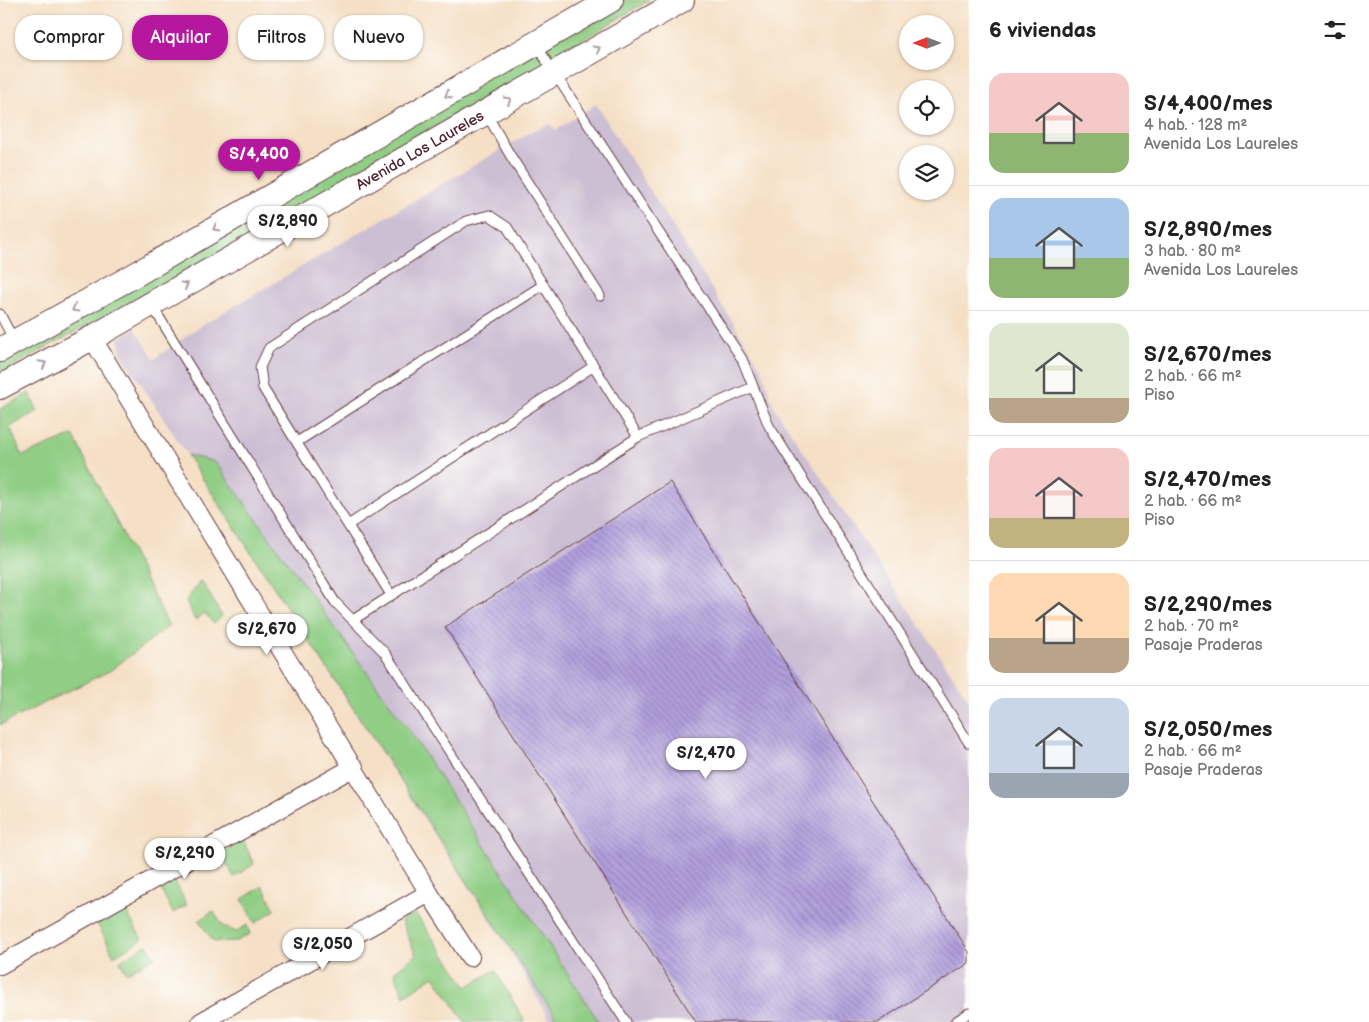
<!DOCTYPE html>
<html lang="es">
<meta charset="utf-8">
<style>
:root{--surface:#fff;--page:#f6f6f6;--text:#222;--muted:#767676;--line:#e0e0e0;--accent:#b5179e}
body{margin:0;font-family:"Balsamiq Sans",sans-serif;background:var(--page);color:var(--text);height:100vh;display:flex;flex-direction:column;font-size:19px;white-space:nowrap}
*{box-sizing:border-box;margin:0}
p{font-size:16px;color:var(--muted)}
.icon{flex:none;width:28px;height:28px;fill:none;stroke:currentColor;stroke-width:2;stroke-linecap:round;stroke-linejoin:round}
.map{position:relative;flex:1;overflow:hidden}
.side{display:flex;flex-direction:column;background:var(--surface);width:400px}
.side>*{flex:none}
.top-card{position:absolute;left:15px;top:15px;width:475px;height:45px;display:flex;gap:10px}
.needle{width:32px;rotate:270deg}
.fabs{position:absolute;left:899px;top:15px;display:grid;gap:10px}
.fabs a{display:grid;place-items:center;width:55px;height:55px;border-radius:50%;background:var(--surface);box-shadow:0 1px 4px #0004;font-size:25px}
.price{position:absolute;translate:-50% -42px;padding:0 11px;border-radius:18px;background:#fff;color:#222;font-size:16px;line-height:32px;filter:drop-shadow(0 1px 2px #0008)}
.price::after{content:'';position:absolute;left:50%;top:30px;width:15px;height:11px;margin-left:-8px;background:inherit;clip-path:polygon(0 0,100% 0,50% 100%)}
.price.selected{background:var(--accent);color:#fff}
ul{padding:0;list-style:none}
li{display:flex;align-items:center;gap:15px;height:125px;padding:0 20px}
li+li{border-top:1px solid var(--line)}
li span{display:grid;place-items:center;flex:none;width:140px;height:100px;border-radius:15px;color:#555}
li>.icon{margin-inline-start:auto}
span .icon{width:60px;height:60px;fill:#fffc;stroke-width:1}
li b{font-size:21px}
h2{display:flex;justify-content:space-between;align-items:center;height:60px;padding:0 20px;font-size:21px}
.pill{padding:0 18px;border-radius:20px;background:var(--surface);box-shadow:0 1px 4px #0004;font-size:18px;line-height:45px}
.pill.selected{background:var(--accent);color:#fff}
main{display:flex;flex:1;min-height:0}
.map>svg:first-child{display:block}
.industrial{fill:#ccbed3}
.grass{fill:#90ce85;stroke:#6d7658}
.building{fill:url(#building-back-hatch)}
.lines{fill:none;stroke-linecap:round;stroke-linejoin:round}
.lane-casing{stroke:#643c42;stroke-width:11}
.street-casing{stroke:#643c42;stroke-width:20}
.secondary-casing{stroke:#643c42;stroke-width:26}
.lane{stroke:#fff;stroke-width:9}
.street{stroke:#fff;stroke-width:18}
.secondary{stroke:#fff;stroke-width:24}
.oneway{stroke:#ae9aa0}
.labels{text-anchor:middle;stroke-width:4;stroke-linejoin:round;paint-order:stroke}
.street-label{font-size:15px;fill:#4a1f2b;stroke:#fdfcf7}
</style>
<main>
<div class="map">
<svg width="969" height="1022" viewBox="0 0 969 1022">
<defs>
<pattern id="building-back-hatch" width="6" height="6" patternUnits="userSpaceOnUse" patternTransform="scale(1.25)"><rect width="6" height="6" fill="#b19fdd"/><path d="M-1 5l2 2M0 0l6 6M5-1l2 2" fill="none" stroke="#9281b3"/></pattern>
</defs>
<rect width="100%" height="100%" fill="#fdfcf7"/>
<filter id="ink" filterUnits="userSpaceOnUse"><feTurbulence type="fractalNoise" baseFrequency=".02" numOctaves="2"/><feDisplacementMap in="SourceGraphic" scale="10" xChannelSelector="R" yChannelSelector="G"/><feConvolveMatrix kernelMatrix="1 2 1 2 8 2 1 2 1" color-interpolation-filters="sRGB"/></filter>
<filter id="wash" filterUnits="userSpaceOnUse"><feTurbulence type="fractalNoise" baseFrequency=".0096" numOctaves="4" result="noise"/><feDisplacementMap in="SourceGraphic" scale="20" xChannelSelector="R" yChannelSelector="G"/><feGaussianBlur stdDeviation="1.12" result="paint"/><feColorMatrix in="noise" values="0 0 0 0 0 0 0 0 0 0 0 0 0 0 0 0 0 1.4 0 .05"/><feComposite in="paint" operator="in"/></filter>
<g filter="url(#wash)">
<rect width="100%" height="100%" fill="#f5dfc5"/>
<path class="industrial" d="M596 104 762 369 774 407 969 700V1022H551L508 947 120 352 119 338 135 328 154 359 199 327 529 133 549 124 556 130Z"/>
<path class="grass" d="M610 0H650L223 251 0 373V353Z
M29 393 38 411 10 427 22 456 73 435 169 626 111 670 0 725V409Z
M187 455 215 462 413 736 599 1022H559Z
M201 580 222 616 214 624 205 613 195 620 186 601Z
M243 840 254 864 234 877 221 853Z
M170 872 187 905 173 913 156 880Z
M263 886 275 910 255 923 242 899Z
M124 908 142 939 114 956 97 923Z
M213 911 223 926 236 932 247 925 250 934 237 941 214 942 199 921Z
M415 913 467 987 495 970 525 1022H465L434 976 404 996 394 972 416 955 401 921Z
M147 945 155 957 127 973 120 961Z"/>
<g id="blocks">
<path class="building" d="M670 482 969 952V963L878 1022H696L445 627Z"/>
</g>
</g>
<g filter="url(#ink)">
<use href="#blocks" fill-opacity="0" stroke="#643c42" stroke-width="1"/>
<g class="lines">
<defs>
<path id="lane" d="M536 45 742 359 769 426 969 743
M486 113 510 155 600 296
M151 304 335 602 385 653 626 1022
M0 314 15 342
M297 442 543 285
M348 525 594 366
M391 595 263 388 260 367 269 348 466 221 489 215 507 227 638 437
M353 620 638 437 753 387
M955 1022 969 1013"/>
<path id="street" d="M92 338 429 893 470 957
M0 965 354 767
M201 1022 429 893"/>
<g id="secondary">
<path d="M0 350 133 276 611 0"/>
<path id="s1" d="M0 387 92 338 682 0"/>
</g>
</defs>
<use href="#lane" class="lane-casing"/>
<use href="#street" class="street-casing"/>
<use href="#secondary" class="secondary-casing"/>
<use href="#lane" class="lane"/>
<use href="#street" class="street"/>
<use href="#secondary" class="secondary"/>
</g>
<defs><path id="oneway-chevron" d="M-2-3.5L2.5 0L-2 3.5" fill="none" stroke-width="1.6" stroke-linecap="round" stroke-linejoin="round" transform="scale(1.25)"/></defs>
<g class="oneway">
<use href="#oneway-chevron" transform="translate(597 49) rotate(-30)"/>
<use href="#oneway-chevron" transform="translate(448 95) rotate(150)"/>
<use href="#oneway-chevron" transform="translate(508 100) rotate(-30)"/>
<use href="#oneway-chevron" transform="translate(216 228) rotate(150)"/>
<use href="#oneway-chevron" transform="translate(185 285) rotate(-30)"/>
<use href="#oneway-chevron" transform="translate(75 309) rotate(151)"/>
<use href="#oneway-chevron" transform="translate(43 364) rotate(-28)"/>
</g>
</g>
<g class="labels">
<g class="street-label">
<text dy="5" stroke="none"><textPath href="#s1" startOffset="482">Avenida Los Laureles</textPath></text>
</g>
</g>
</svg>
<div class="fabs">
<a><svg class="needle" viewBox="-14 -14 28 28"><path d="M0-13l5 13h-10z" fill="#e53935"/><path d="M0 13l5-13h-10z" fill="#767676"/></svg></a>
<a><svg class="icon" aria-label="locate" viewBox="0 0 24 24"><circle cx="12" cy="12" r="6"/><path d="M12 2v4M12 18v4M2 12h4M18 12h4"/></svg></a>
<a><svg class="icon" aria-label="layers" viewBox="0 0 24 24"><path d="M12 4l9 5-9 5-9-5zM3 14l9 5 9-5"/></svg></a>
</div>
<b class="price selected" style="left:259px;top:181px">S/4,400</b>
<b class="price" style="left:288px;top:248px">S/2,890</b>
<b class="price" style="left:267px;top:656px">S/2,670</b>
<b class="price" style="left:706px;top:780px">S/2,470</b>
<b class="price" style="left:185px;top:880px">S/2,290</b>
<b class="price" style="left:323px;top:971px">S/2,050</b>
<div class="top-card">
<a class="pill">Comprar</a>
<a class="pill selected">Alquilar</a>
<a class="pill">Filtros</a>
<a class="pill">Nuevo</a>
</div>
</div>
<section class="side">
<h2>6 viviendas<svg class="icon" aria-label="filters" viewBox="0 0 24 24"><path d="M4 7h16M4 17h16"/><circle cx="9" cy="7" r="2"/><circle cx="15" cy="17" r="2"/></svg></h2>
<ul>
<li><span style="background:linear-gradient(#f6c9c9 60%,#8fb573 0)"><svg class="icon" aria-label="home" viewBox="0 0 24 24"><path d="M3 11l9-7 9 7M6 9v11h12V9"/></svg></span><div><b>S/4,400/mes</b><p>4 hab. · 128 m²</p><p>Avenida Los Laureles</p></div></li>
<li><span style="background:linear-gradient(#a9c7e8 60%,#8fb573 0)"><svg class="icon" aria-label="home" viewBox="0 0 24 24"><path d="M3 11l9-7 9 7M6 9v11h12V9"/></svg></span><div><b>S/2,890/mes</b><p>3 hab. · 80 m²</p><p>Avenida Los Laureles</p></div></li>
<li><span style="background:linear-gradient(#dfe7d0 75%,#b9a48a 0)"><svg class="icon" aria-label="home" viewBox="0 0 24 24"><path d="M3 11l9-7 9 7M6 9v11h12V9"/></svg></span><div><b>S/2,670/mes</b><p>2 hab. · 66 m²</p><p>Piso</p></div></li>
<li><span style="background:linear-gradient(#f6c9c9 70%,#c2b280 0)"><svg class="icon" aria-label="home" viewBox="0 0 24 24"><path d="M3 11l9-7 9 7M6 9v11h12V9"/></svg></span><div><b>S/2,470/mes</b><p>2 hab. · 66 m²</p><p>Piso</p></div></li>
<li><span style="background:linear-gradient(#ffd9b3 65%,#b9a48a 0)"><svg class="icon" aria-label="home" viewBox="0 0 24 24"><path d="M3 11l9-7 9 7M6 9v11h12V9"/></svg></span><div><b>S/2,290/mes</b><p>2 hab. · 70 m²</p><p>Pasaje Praderas</p></div></li>
<li><span style="background:linear-gradient(#c9d6e8 75%,#9aa5b1 0)"><svg class="icon" aria-label="home" viewBox="0 0 24 24"><path d="M3 11l9-7 9 7M6 9v11h12V9"/></svg></span><div><b>S/2,050/mes</b><p>2 hab. · 66 m²</p><p>Pasaje Praderas</p></div></li>
</ul>
</section>
</main>
